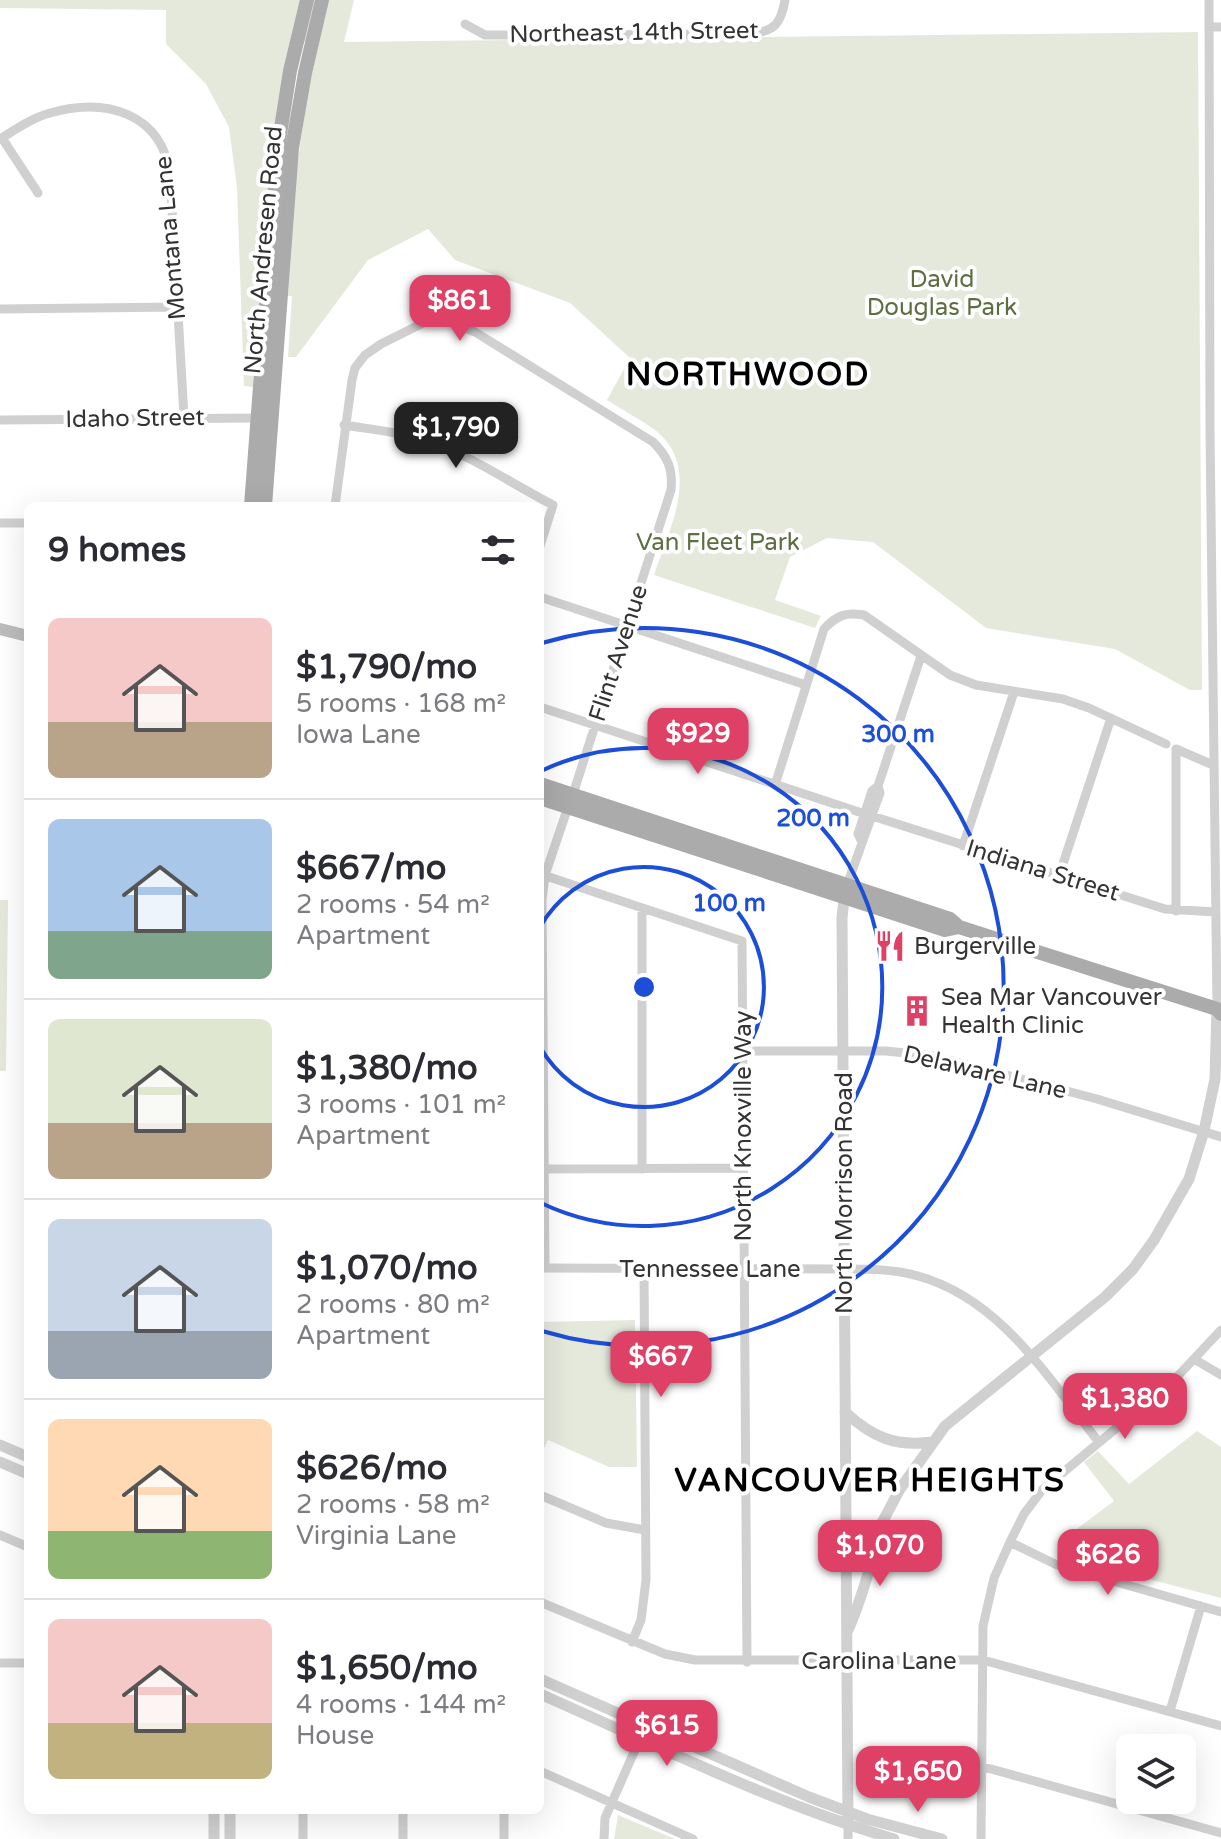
<!DOCTYPE html>
<meta charset="utf-8">
<style>
:root{--surface:#fff;--page:#f2f2f3;--text:#2b2b33;--muted:#7c7c81;--line:#e1e1e2;--accent:#df4066}
body{margin:0;font-family:"Varela Round",sans-serif;background:var(--page);color:var(--text);height:100vh;display:flex;flex-direction:column;font-size:30px;white-space:nowrap}
*{box-sizing:border-box;margin:0}
p{font-size:26px;color:var(--muted)}
.icon{flex:none;width:44px;height:44px;fill:none;stroke:currentColor;stroke-width:2;stroke-linecap:round;stroke-linejoin:round}
.map{position:relative;flex:1;overflow:hidden}
.drawer{position:absolute;left:24px;top:502px;width:520px;height:1312px;display:flex;flex-direction:column;background:var(--surface);border-radius:12px;box-shadow:0 8px 32px #0002}
.drawer>*{flex:none}
.tools{position:absolute;left:1116px;top:1734px;display:grid;gap:16px}
.tools a{display:grid;place-items:center;width:80px;height:80px;border-radius:12px;background:var(--surface);box-shadow:0 8px 32px #0002;font-size:40px}
.price{position:absolute;translate:-50% -68px;padding:0 18px;border-radius:16px;background:var(--accent);color:#fff;font-size:26px;line-height:52px;filter:drop-shadow(0 2px 4px #0008)}
.price::after{content:'';position:absolute;left:50%;top:48px;width:24px;height:18px;margin-left:-12px;background:inherit;clip-path:polygon(0 0,100% 0,50% 100%)}
.price.on{background:#222;color:#fff}
ul{padding:0;list-style:none}
li{display:flex;align-items:center;gap:24px;height:200px;padding:0 24px}
li+li{border-top:2px solid var(--line)}
li span{display:grid;place-items:center;flex:none;width:224px;height:160px;border-radius:12px;color:#555}
li>.icon{margin-inline-start:auto}
span .icon{width:96px;height:96px;fill:#fffc;stroke-width:1}
li b{font-size:34px}
h2{display:flex;justify-content:space-between;align-items:center;height:96px;padding:0 24px;font-size:34px}
.map>svg:first-child{display:block}
.green{fill:#e5e9dc}
.lines{fill:none;stroke-linecap:round;stroke-linejoin:round}
.minor{stroke:#d0d0d0;stroke-width:9}
.tertiary{stroke:#d0d0d0;stroke-width:11}
.secondary{stroke:#bdbdbd;stroke-width:12}
.primary{stroke:#ababab;stroke-width:14}
.ring{fill:none;stroke:#1d4ed8;stroke-width:4}
.labels{text-anchor:middle;stroke-width:8;stroke-linejoin:round;paint-order:stroke}
.street-label{font-size:24px;fill:#333;stroke:#fff}
.park-label{font-size:24px;fill:#5d6e41;stroke:#fff}
.poi-label{font-size:24px;fill:#333;stroke:#fff;text-anchor:start}
.district-label{font-size:32px;font-weight:bold;letter-spacing:2px;fill:#000;stroke:#fff}
.centre{fill:#1d4ed8;stroke:#fff;stroke-width:4}
.ring-label{font-size:24px;text-anchor:middle;font-weight:bold;fill:#1d4ed8;stroke:#fff;stroke-width:8;stroke-linejoin:round;paint-order:stroke}
</style>
<div class="map">
<svg width="1221" height="1839" viewBox="0 0 1221 1839">
<rect width="100%" height="100%" fill="#fff"/>
<path class="green" d="M0 0H354L344 42 1198 32 1202 690H1190L1115 649 986 628 873 542 827 538 790 557 775 600 821 616 815 628 654 575C669 529 703 468 655 430 640 419 622 410 607 400L630 358 570 303 455 260 428 229 368 260 296 357H288L292 296H288L292 201 315 42H293L265 239 253 387 244 386 237 188 229 127 206 84 166 44V10L0 8Z
M0 900H8L6 1071H0Z
M635 1320 637 1467H609L548 1440 540 1457V1322Z
M1197 1431 1221 1447V1598L1133 1575 1066 1554 1074 1531 1114 1501 1084 1462 1098 1451 1129 1484Z
M618 1815 675 1839H614Z"/>
<g class="lines">
<path class="minor" d="M1209 0 1210 430 1217 1009
M465 24 485 35 749 34C774 32 781 24 785 0
M1209 27H1221
M2 138 38 193
M0 139C16 129 32 118 50 113 106 97 162 113 170 175L184 417
M0 309 178 307
M0 420 261 418
M344 425C375 430 407 433 437 444 478 460 514 485 553 505L540 546
M335 506 352 380 355 368 365 355 381 344 429 320H445L475 332 653 442C668 457 673 469 671 490L573 794
M0 523H28
M540 597 806 685
M540 707 865 814
M775 785 824 629C837 615 846 612 864 615L950 675 976 685 1063 699 1089 708 1166 744
M872 816 1165 909 1216 912
M861 840 858 834 872 791 878 786 921 656
M963 846 1014 692
M540 874 742 941 747 1662
M1059 876 1111 718
M847 885 880 793 878 786
M642 908V1169
M1176 911V749L1213 765
M742 1051H886L934 1056 1097 1099 1221 1137
M540 1169 743 1168
M540 1268 844 1269C869 1269 894 1269 918 1276 1001 1299 1048 1378 1098 1441
M545 1268 542 900 545 875 568 807
M1194 1359 1221 1375
M540 1495 606 1523 645 1530
M0 1535 28 1547
M1010 1542 1057 1565 1221 1612
M540 1602 665 1654 695 1660H983L1221 1726
M632 1642 641 1620 646 1580 644 1269
M0 1663H28
M1170 1711 1201 1606
M984 1767 1221 1833
M540 1771 693 1839
M303 1810V1839
M403 1810V1839
M504 1810V1839
M604 1839 605 1818 646 1725
M848 1839V1825
M981 1839 983 1626 994 1578 1010 1542 1024 1514 1042 1490 1174 1380 1221 1330"/>
<path class="tertiary" d="M845 889 842 918 848 1825
M845 1412C872 1437 895 1447 932 1442
M0 1445 28 1457
M0 1462 28 1474
M847 1550 860 1549 876 1534 900 1489 945 1426 1105 1297 1133 1269 1154 1240 1189 1179 1204 1131 1215 1079 1217 1009
M847 1632C856 1614 876 1554 876 1535
M540 1679 809 1797 867 1819 942 1839
M540 1694C656 1745 772 1803 894 1839
M214 1810V1839
M230 1839V1810"/>
<path class="secondary" d="M0 629 28 636"/>
<path class="primary" d="M251 506 278 147 290 71 307 0
M265 506 292 148 305 73 322 0
M540 784 950 919 959 927 1217 1009 1221 1014
M540 798 945 930 959 927"/>
</g>
<g class="ring">
<path d="M540 927A120 120 0 1 1 540 1047"/>
<path d="M541 771A239 239 0 1 1 541 1203"/>
<path d="M542 643A359 359 0 1 1 542 1331"/>
</g>
<defs>
<symbol id="restaurant-bare" viewBox="-9 -9 18 18"><path d="M-5-6h1v4h1v-4h1v4h1v-4h1v5L-1.5 .5V6h-2V.5L-5-1ZM5-6V6H3V1.5H1.5Q1.5-4 5-6Z" fill="#df4066" stroke="#fff" stroke-width="2.5" paint-order="stroke"/></symbol>
<symbol id="building-bare" viewBox="-9 -9 18 18"><path d="M-4-6H4V6H1V3H-1V6H-4ZM-2.5-4.3h1.7v1.8h-1.7ZM.8-4.3h1.7v1.8H.8ZM-2.5-1h1.7V.8h-1.7ZM.8-1h1.7V.8H.8Z" fill="#df4066" stroke="#fff" stroke-width="2.5" paint-order="stroke"/></symbol>
</defs>
<g fill-rule="evenodd">
<use href="#restaurant-bare" x="868" y="924" width="44" height="44"/>
<use href="#building-bare" x="895" y="989" width="44" height="44"/>
</g>
<g class="labels">
<g class="street-label">
<text transform="translate(634 32) rotate(-1)" y="8">Northeast 14th Street</text>
<text transform="translate(170 238) rotate(-95)" y="8">Montana Lane</text>
<text transform="translate(263 250) rotate(-85)" y="8">North Andresen Road</text>
<text transform="translate(135 418) rotate(-1)" y="8">Idaho Street</text>
<text transform="translate(618 653) rotate(-72)" y="8">Flint Avenue</text>
<text transform="translate(1043 870) rotate(17)" y="8">Indiana Street</text>
<text transform="translate(985 1072) rotate(13)" y="8">Delaware Lane</text>
<text transform="translate(743 1126) rotate(-90)" y="8">North Knoxville Way</text>
<text transform="translate(844 1193) rotate(-90)" y="8">North Morrison Road</text>
<text x="710" y="1277">Tennessee Lane</text>
<text x="879" y="1669">Carolina Lane</text>
</g>
<g class="park-label">
<text x="942" y="287">David<tspan x="942" dy="28">Douglas Park</tspan></text>
<text x="718" y="550">Van Fleet Park</text>
</g>
<g class="poi-label">
<text x="914" y="954">Burgerville</text>
<text x="941" y="1005">Sea Mar Vancouver<tspan x="941" dy="28">Health Clinic</tspan></text>
</g>
<g class="district-label">
<text x="748" y="385">NORTHWOOD</text>
<text x="870" y="1491">VANCOUVER HEIGHTS</text>
</g>
</g>
<circle cx="644" cy="987" r="12" class="centre"/>
<g class="ring-label">
<text x="898" y="742">300 m</text>
<text x="813" y="826">200 m</text>
<text x="729" y="911">100 m</text>
</g>
</svg>
<div class="tools">
<a><svg class="icon" aria-label="layers" viewBox="0 0 24 24"><path d="M12 4l9 5-9 5-9-5zM3 14l9 5 9-5"/></svg></a>
</div>
<b class="price" style="left:460px;top:343px">$861</b>
<b class="price on" style="left:456px;top:470px">$1,790</b>
<b class="price" style="left:698px;top:776px">$929</b>
<b class="price" style="left:661px;top:1399px">$667</b>
<b class="price" style="left:1125px;top:1441px">$1,380</b>
<b class="price" style="left:880px;top:1588px">$1,070</b>
<b class="price" style="left:1108px;top:1597px">$626</b>
<b class="price" style="left:667px;top:1768px">$615</b>
<b class="price" style="left:918px;top:1814px">$1,650</b>
<section class="drawer">
<h2>9 homes<svg class="icon" aria-label="filters" viewBox="0 0 24 24"><path d="M4 7h16M4 17h16"/><circle cx="9" cy="7" r="2"/><circle cx="15" cy="17" r="2"/></svg></h2>
<ul>
<li><span style="background:linear-gradient(#f6c9c9 65%,#b9a48a 0)"><svg class="icon" aria-label="home" viewBox="0 0 24 24"><path d="M3 11l9-7 9 7M6 9v11h12V9"/></svg></span><div><b>$1,790/mo</b><p>5 rooms · 168 m²</p><p>Iowa Lane</p></div></li>
<li><span style="background:linear-gradient(#a9c7e8 70%,#7fa58c 0)"><svg class="icon" aria-label="home" viewBox="0 0 24 24"><path d="M3 11l9-7 9 7M6 9v11h12V9"/></svg></span><div><b>$667/mo</b><p>2 rooms · 54 m²</p><p>Apartment</p></div></li>
<li><span style="background:linear-gradient(#dfe7d0 65%,#b9a48a 0)"><svg class="icon" aria-label="home" viewBox="0 0 24 24"><path d="M3 11l9-7 9 7M6 9v11h12V9"/></svg></span><div><b>$1,380/mo</b><p>3 rooms · 101 m²</p><p>Apartment</p></div></li>
<li><span style="background:linear-gradient(#c9d6e8 70%,#9aa5b1 0)"><svg class="icon" aria-label="home" viewBox="0 0 24 24"><path d="M3 11l9-7 9 7M6 9v11h12V9"/></svg></span><div><b>$1,070/mo</b><p>2 rooms · 80 m²</p><p>Apartment</p></div></li>
<li><span style="background:linear-gradient(#ffd9b3 70%,#8fb573 0)"><svg class="icon" aria-label="home" viewBox="0 0 24 24"><path d="M3 11l9-7 9 7M6 9v11h12V9"/></svg></span><div><b>$626/mo</b><p>2 rooms · 58 m²</p><p>Virginia Lane</p></div></li>
<li><span style="background:linear-gradient(#f6c9c9 65%,#c2b280 0)"><svg class="icon" aria-label="home" viewBox="0 0 24 24"><path d="M3 11l9-7 9 7M6 9v11h12V9"/></svg></span><div><b>$1,650/mo</b><p>4 rooms · 144 m²</p><p>House</p></div></li>
</ul>
</section>
</div>
